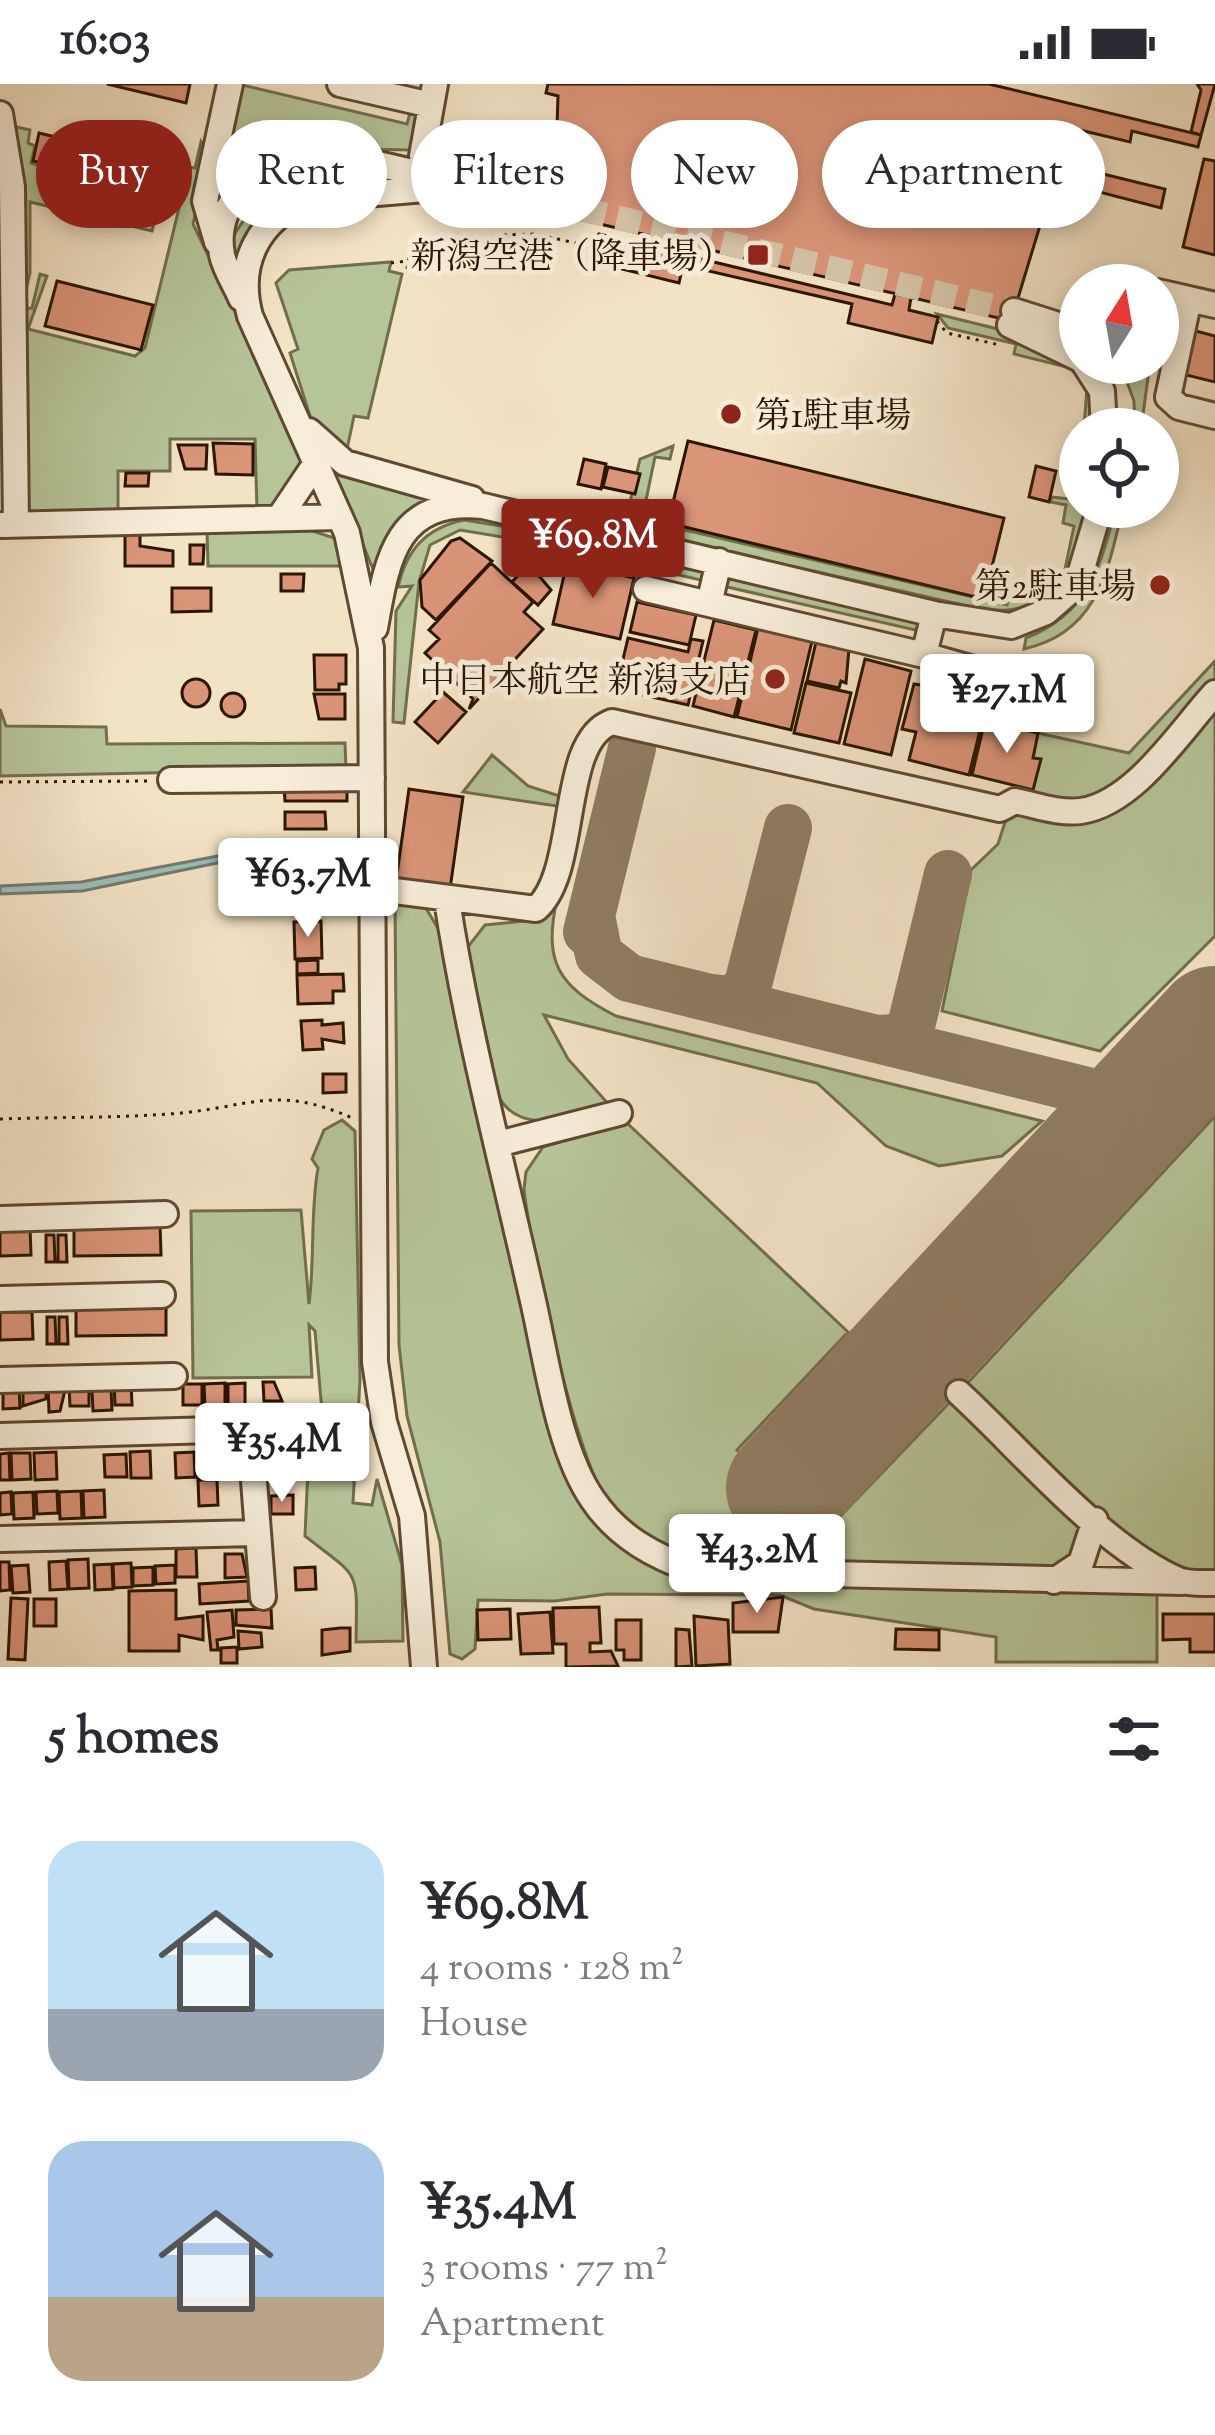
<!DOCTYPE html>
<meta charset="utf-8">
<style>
:root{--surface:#fff;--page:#f2f2f3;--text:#2b2b33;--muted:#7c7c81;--accent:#8f2418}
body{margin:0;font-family:"Sorts Mill Goudy","Noto Serif JP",serif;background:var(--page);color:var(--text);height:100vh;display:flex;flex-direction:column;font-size:45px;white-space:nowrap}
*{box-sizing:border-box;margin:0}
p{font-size:39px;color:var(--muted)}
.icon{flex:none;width:66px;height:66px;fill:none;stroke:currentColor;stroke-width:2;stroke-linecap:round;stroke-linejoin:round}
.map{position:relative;height:1583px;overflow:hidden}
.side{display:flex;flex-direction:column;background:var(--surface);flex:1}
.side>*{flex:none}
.hud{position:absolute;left:36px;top:36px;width:1143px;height:108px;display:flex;gap:24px}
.needle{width:78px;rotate:11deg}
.tools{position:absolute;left:1059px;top:180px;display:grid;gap:24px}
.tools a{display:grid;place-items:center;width:120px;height:120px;border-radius:50%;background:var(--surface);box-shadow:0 6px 18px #0003;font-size:60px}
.price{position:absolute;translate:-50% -102px;padding:0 27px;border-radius:12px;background:#fff;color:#222;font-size:39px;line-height:78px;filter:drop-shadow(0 3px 6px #0008)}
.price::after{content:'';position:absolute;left:50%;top:72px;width:36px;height:27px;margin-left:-18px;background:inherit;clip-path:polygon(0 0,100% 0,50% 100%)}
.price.active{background:var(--accent);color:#fff}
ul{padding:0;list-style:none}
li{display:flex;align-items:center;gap:36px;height:300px;padding:0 48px}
li span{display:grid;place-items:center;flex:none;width:336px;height:240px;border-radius:36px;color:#555}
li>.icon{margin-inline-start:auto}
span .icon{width:144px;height:144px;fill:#fffc;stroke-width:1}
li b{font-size:51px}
h2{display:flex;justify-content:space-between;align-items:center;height:144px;padding:0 48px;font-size:51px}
.tag{padding:0 42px;border-radius:54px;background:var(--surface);box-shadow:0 6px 18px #0003;font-size:42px;line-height:108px}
.tag.active{background:var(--accent);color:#fff}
.status{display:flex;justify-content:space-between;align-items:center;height:84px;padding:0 60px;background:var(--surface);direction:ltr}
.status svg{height:33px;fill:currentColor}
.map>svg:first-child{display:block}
.green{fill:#b6c598;stroke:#716e4c;stroke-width:3}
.water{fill:#9dbdbb;stroke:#707a70;stroke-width:3}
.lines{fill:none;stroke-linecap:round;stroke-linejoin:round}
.taxiway{stroke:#907c62;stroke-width:48}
.runway{stroke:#907c62;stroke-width:120}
.building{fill:#da9478;stroke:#2c1600;stroke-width:3}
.minor-tunnel{stroke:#d5c4a7;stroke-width:24;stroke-dasharray:24 12;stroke-linecap:butt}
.minor-casing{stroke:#5e4931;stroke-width:30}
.path{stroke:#2c1600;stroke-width:3;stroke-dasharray:3 6;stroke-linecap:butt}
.minor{stroke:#f7edd9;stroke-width:24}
.poi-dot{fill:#8f2418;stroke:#f7edd9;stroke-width:4.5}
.labels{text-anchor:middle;stroke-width:10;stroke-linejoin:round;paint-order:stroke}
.poi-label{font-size:36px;fill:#2c1600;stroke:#f7edd9;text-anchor:end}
</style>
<div class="status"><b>16:03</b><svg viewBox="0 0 49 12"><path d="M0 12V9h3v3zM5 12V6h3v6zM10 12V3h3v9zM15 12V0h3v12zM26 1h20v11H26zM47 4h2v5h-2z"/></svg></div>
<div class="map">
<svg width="1215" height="1583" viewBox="0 0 1215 1583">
<rect width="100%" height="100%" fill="#f3e3c5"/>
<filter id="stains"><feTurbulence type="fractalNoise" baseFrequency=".00167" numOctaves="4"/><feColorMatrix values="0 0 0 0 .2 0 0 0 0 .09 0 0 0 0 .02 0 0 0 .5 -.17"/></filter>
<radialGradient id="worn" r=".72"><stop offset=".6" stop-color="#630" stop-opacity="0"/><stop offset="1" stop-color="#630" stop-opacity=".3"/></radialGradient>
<path class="green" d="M238 0 407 40 412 22 417 24 414 41 419 43 411 66 299 64 218 107Z
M12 42 30 46 28 59 35 62 31 79 40 82 38 98 137 122 149 75 169 80 152 147 30 118V189L25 210Z
M201 58 208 72 193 140 302 366V381L273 426H257L255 355H170V387H118V428L25 430 20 225 32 224 40 190 47 192 28 245 135 272 145 264 189 83 195 84Z
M331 94 367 100 321 107 234 186 231 157C250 117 289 99 331 94Z
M391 178 389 187 402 190 368 334 354 332 346 370 310 332 290 269 298 265 276 199 289 186Z
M937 230 1006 247 1089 293 1097 345H1084L1087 303 1071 284 1014 270 1016 260 948 244Z
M1120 279H1150L1141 345H1135L1134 317Z
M673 362 670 375 655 373 645 421 658 425 655 439 1007 521 1010 509 1034 514 1045 507 1051 488 1064 490 1074 442 1063 439 1066 421 1051 418V413L1080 416V423H1092C1070 485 1062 531 985 526L634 446 627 431 640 375Z
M331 383 432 413 389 449 373 485Z
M1116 423H1123C1108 486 1098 549 1024 565L1026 554C1089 529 1100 484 1116 423Z
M464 436 556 451 558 457 550 461 460 446 430 461 419 498 404 639 393 638 396 527 412 502 398 503C407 465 426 444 464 436Z
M310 446 340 456 348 482H208L207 447Z
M590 461 708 487 705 497 579 468Z
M725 491 926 539 924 548 723 502Z
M1215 577V602L1133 691 1079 720 1031 714 1040 676 1033 674 1038 649 1129 669Z
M1215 621V852L1100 967 942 927 971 786 998 760 1006 735 1024 727 1077 735Z
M0 625 6 642 106 643 107 660 345 659 346 685 0 692Z
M492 671 528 702 566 714 564 723 463 708Z
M557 815C543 879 558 902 616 932L1042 1037 1002 1072 939 1082 886 1062 817 999 544 931 568 975 612 1024C576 1031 521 1054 499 1013L467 864 485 841 534 836Z
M400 819 424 821 445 856 543 1278 608 1451 641 1477 680 1493 1157 1508V1578H996V1553L814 1525 780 1511 607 1510 555 1517 478 1516 475 1565 462 1575 450 1570 440 1458 407 1332 399 1261 395 821Z
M1215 1032V1492C1114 1474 1035 1371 963 1304Z
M342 1036 355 1047 360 1296 353 1419 372 1421 377 1395 402 1481 403 1557 356 1558C357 1483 361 1496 305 1452L309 1360 323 1339 315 1247 309 1241 312 1293 193 1294 191 1127 301 1126 309 1220C315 1174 310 1130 318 1084L312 1075 324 1046Z
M626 1038 848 1248 737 1366 827 1446 953 1315 1089 1442 1085 1455 1058 1487 704 1482C669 1468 637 1453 612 1424 577 1383 530 1164 524 1105L526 1088 543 1063Z"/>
<path class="water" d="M239 768 241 774 82 807 0 810V802L81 798Z"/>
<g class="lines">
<path class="taxiway" d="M591 832 599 871 629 894 1116 1014 1141 1010 1186 975
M587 848 632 664
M713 914 731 916 747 904 788 744
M877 955 898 954 911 942 948 790"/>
<path class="runway" d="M786 1404 1215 942"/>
</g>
<path class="building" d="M107 0H190L186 19Z
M548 0H989L1201 51 1198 63 1132 47 1130 58 1080 46 1072 82 1063 80 1056 89 1011 237 545 127 556 73 558 12 546 9Z
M1197 0H1215L1201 51 1191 48 1201 6Z
M39 49 147 75 136 121 39 97 43 79 33 77Z
M1204 75 1215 77V171L1183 163Z
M1103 90 1165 105 1161 124 1099 108Z
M599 150 639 160 642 150 658 153 656 164 892 221 895 210 911 213 909 226 938 233 932 259 848 239 852 220 683 181 679 199 593 178Z
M57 197 153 221 141 266 45 242Z
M1188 245 1215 252V298L1178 289Z
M688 357 1004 434 984 515 668 439Z
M213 359 253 360V391L216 390Z
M178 361H207L206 385H185Z
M584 375 606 380 601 405 578 400Z
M1036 382 1056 387 1049 418 1029 413Z
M608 383 640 390 635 410 603 403Z
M126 389H149L148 402H125Z
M125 450H140V462L173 467V482H125Z
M460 454 492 477 436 536 422 523 420 496 451 457Z
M190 461H204L203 480H190Z
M567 478 634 494 620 555 553 540Z
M491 479 533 518 524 528 543 545 469 625 473 615 425 569 439 555 429 546Z
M529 480 551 506 538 521 512 498Z
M281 490H304L303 507H281Z
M172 504H211V527L172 528Z
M637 518 696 531 689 561 630 548Z
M714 536 756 546 734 633 693 622Z
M758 544 812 557 791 646 737 633Z
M628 554 688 568 691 555 703 557 688 621 616 605Z
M816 558 849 565 846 599 841 597 839 604 807 597Z
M314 571H346V600H339V606H315Z
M865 575 911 587 891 671 844 660Z
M1036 587a10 10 0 1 1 20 0a10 10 0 1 1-20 0Z
M182 609a14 14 0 1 1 28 0a14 14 0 1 1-28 0Z
M806 599 851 609 839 659 794 649Z
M914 600 962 607 987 618 969 691 909 676 916 648 902 645Z
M443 608 466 628 438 659 415 638Z
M221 621a12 12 0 1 1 24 0a12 12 0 1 1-24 0Z
M314 610H345V635H319Z
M1027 624 1046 628 1043 644 1024 640Z
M985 636 1038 649 1033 674 1041 675 1033 706 972 691Z
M347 701V717H285L284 702Z
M409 705 463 713 450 805 396 797Z
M285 728H325L326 745H285Z
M297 771 333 780 332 794 296 795Z
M321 800V831H295L292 801Z
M321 837 322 874 295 875 294 838Z
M318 876V889L297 890V877Z
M343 890 344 907H333V919L298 920 297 891Z
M322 936V941L343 939 344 959 322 955 323 965 303 966 301 937Z
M323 990H346V1008L323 1009Z
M160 1139 161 1171 74 1172V1140Z
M0 1142H30L31 1171 0 1172Z
M46 1151H54L55 1178H46Z
M58 1151H66L67 1178H58Z
M166 1222V1251L76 1252V1223Z
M0 1228H32L33 1255 0 1256Z
M47 1233H55L56 1260H47Z
M59 1233H67L68 1260H59Z
M131 1298 132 1321H115L114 1299Z
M263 1298H274L282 1317H264Z
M225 1299V1321L205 1322 204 1300Z
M245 1299V1321L228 1322V1300Z
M183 1300H202V1321H183Z
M89 1301V1322H70L69 1302Z
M46 1302V1315L23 1322V1303Z
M48 1302H66L60 1327 49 1328Z
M19 1303 20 1324 3 1325V1304Z
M111 1305 112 1326 93 1327 92 1306Z
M277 1348H297V1373H268V1355H277Z
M239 1357 242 1393 220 1394 218 1358Z
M150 1367 151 1394H131L130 1368Z
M56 1368 57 1395 35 1396 34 1369Z
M194 1368 195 1393 176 1394 175 1369Z
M197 1368H216L217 1393 198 1394Z
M9 1369 10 1396H0V1370Z
M11 1369H30L31 1395 12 1396Z
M126 1370 127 1393H105L104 1371Z
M278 1376H300L301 1394 278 1395Z
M198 1396H217L218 1421 199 1422Z
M104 1406 105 1433 84 1434 83 1407Z
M57 1407 58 1429 37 1430 36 1408Z
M81 1407 82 1434 60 1435 59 1408Z
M11 1408 12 1430 0 1431V1409Z
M33 1408 34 1434 14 1435 13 1409Z
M293 1411V1430H271V1412Z
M196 1464 197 1493H176V1465Z
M225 1470H242L247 1493 225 1494Z
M88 1475 89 1504 69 1505 68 1476Z
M66 1477 68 1505 50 1506 49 1478Z
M0 1478H9L10 1506 0 1507Z
M131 1479 132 1503 114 1504 113 1480Z
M112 1480 113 1505 95 1506 94 1481Z
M28 1481 30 1508 13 1509 11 1482Z
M175 1481V1499L156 1500 155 1482Z
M153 1483V1501L133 1502V1484Z
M315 1483 316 1505 296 1506 295 1484Z
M248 1497 249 1517 200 1520 199 1500Z
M176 1506V1535L203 1532V1556L179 1551V1567H129V1507Z
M783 1513 778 1548H733V1519Z
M11 1514 28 1515 25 1576 8 1575Z
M34 1515H56V1542H34Z
M599 1523 601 1559H590V1568L611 1567 618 1582 566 1583V1560H554L553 1524Z
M271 1525 272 1544 236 1541V1526Z
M510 1525 511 1555 478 1556 477 1526Z
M232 1526 234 1553 217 1556 218 1566H211L207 1528Z
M550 1528 553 1569 521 1570 518 1530Z
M1163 1530H1215V1568H1190V1555L1163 1556Z
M694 1532 728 1536 730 1580 696 1582Z
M616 1536H641V1576H624V1566H616Z
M340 1544H350V1567L322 1571V1546Z
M676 1545 689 1546 692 1582 676 1583Z
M896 1545 939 1546V1566L895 1565Z
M238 1547 261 1549 262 1563 239 1565Z
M237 1563V1579H221V1564Z"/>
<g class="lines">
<path class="minor-tunnel" d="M547 117 1014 227"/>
<defs>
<path id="minor" d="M340 0 431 21
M435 0 422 72 427 82 443 92
M0 30 12 103 16 440
M217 158 205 117 230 0
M1158 208 1215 221
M241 214C235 200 225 185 222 171 211 111 268 76 322 74 359 73 397 85 433 93
M1189 215 1168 313 1179 323 1215 332
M1014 227 1080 248
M1010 241 1080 275
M1084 279 1102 307 1104 345
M309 347 345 379 472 415
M279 434 316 379
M2 441 340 433
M561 470 578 455 580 444
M719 477 709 520 924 571 934 530
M646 505 709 520
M375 544C387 476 395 414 483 422L934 530 1011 542 1046 528 1077 501 1100 423
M924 571 991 590
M171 696 372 694
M371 804 536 825C580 787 558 657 612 638L1000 725 1015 717C1036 721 1059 730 1081 727 1135 719 1180 647 1215 609
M447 816C467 948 502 1078 531 1208 546 1270 557 1365 593 1416 618 1453 655 1473 696 1487L1182 1498
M498 1060 619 1029
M0 1135 165 1130
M0 1215 162 1211
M0 1296 174 1292
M959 1309C1022 1367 1100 1461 1178 1496 1189 1500 1203 1499 1215 1499
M0 1352 250 1345 263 1513
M0 1455 258 1449
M1054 1497 1081 1479 1095 1436
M424 1583 412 1432 384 1338 375 1278 371 564 347 449 250 232C236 180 257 138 306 115L449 103 547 117"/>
</defs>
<use href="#minor" class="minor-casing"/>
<path class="path" d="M453 74 526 92
M391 179 407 177
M407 185 410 169 462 175 501 151 535 150 589 162 598 157
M937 237 947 249 1000 261
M0 698 148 697
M0 1035C56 1033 113 1034 169 1030 247 1025 274 999 352 1034"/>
<use href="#minor" class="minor"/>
</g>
<g class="poi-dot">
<rect x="746" y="159" width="24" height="24" rx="6"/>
<circle cx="731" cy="330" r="12"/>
<circle cx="1160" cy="501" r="12"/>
<circle cx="775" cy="595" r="12"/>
</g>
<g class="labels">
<g class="poi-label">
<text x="734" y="184">新潟空港（降車場）</text>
<text x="755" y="343" text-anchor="start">第1駐車場</text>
<text x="1136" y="514">第2駐車場</text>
<text x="751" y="608">中日本航空 新潟支店</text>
</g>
</g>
<rect width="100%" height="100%" filter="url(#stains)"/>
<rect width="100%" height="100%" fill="url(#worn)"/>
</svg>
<div class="tools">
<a><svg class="needle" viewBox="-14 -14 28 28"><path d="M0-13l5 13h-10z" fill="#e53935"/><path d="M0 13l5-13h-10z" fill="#7c7c81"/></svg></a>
<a><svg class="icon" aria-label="locate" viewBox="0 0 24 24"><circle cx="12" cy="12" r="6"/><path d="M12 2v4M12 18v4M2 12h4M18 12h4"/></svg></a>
</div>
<b class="price active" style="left:593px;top:517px">¥69.8M</b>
<b class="price" style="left:1007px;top:672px">¥27.1M</b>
<b class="price" style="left:308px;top:856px">¥63.7M</b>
<b class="price" style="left:282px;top:1421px">¥35.4M</b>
<b class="price" style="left:757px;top:1532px">¥43.2M</b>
<div class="hud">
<a class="tag active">Buy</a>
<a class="tag">Rent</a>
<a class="tag">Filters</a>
<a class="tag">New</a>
<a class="tag">Apartment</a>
</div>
</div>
<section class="side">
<h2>5 homes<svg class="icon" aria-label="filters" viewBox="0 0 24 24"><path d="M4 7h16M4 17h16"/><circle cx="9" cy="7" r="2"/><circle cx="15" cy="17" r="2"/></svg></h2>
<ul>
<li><span style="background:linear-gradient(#bfe0f5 70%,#9aa5b1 0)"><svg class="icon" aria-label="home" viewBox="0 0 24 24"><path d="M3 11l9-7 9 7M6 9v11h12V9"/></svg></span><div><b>¥69.8M</b><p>4 rooms · 128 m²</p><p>House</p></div></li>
<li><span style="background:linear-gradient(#a9c7e8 65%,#b9a48a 0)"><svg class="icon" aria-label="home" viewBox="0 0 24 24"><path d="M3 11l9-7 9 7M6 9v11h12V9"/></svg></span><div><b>¥35.4M</b><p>3 rooms · 77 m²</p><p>Apartment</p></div></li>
</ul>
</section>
